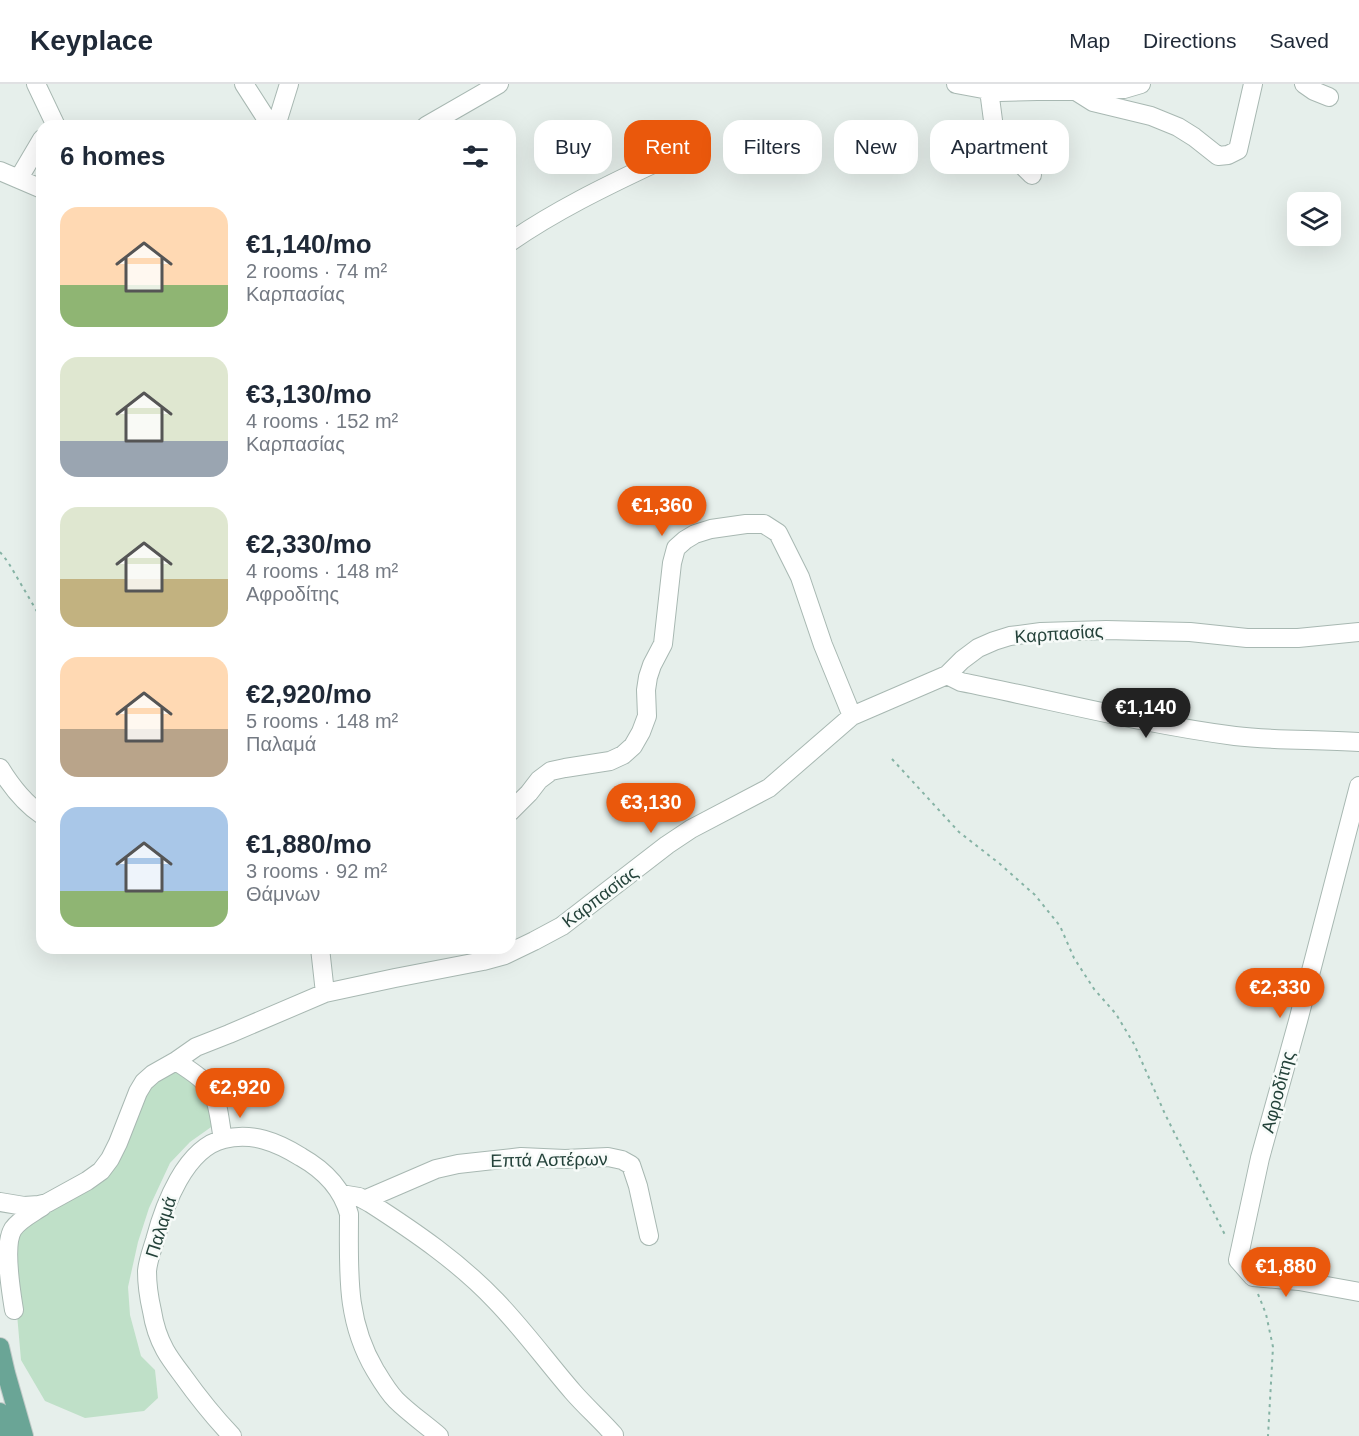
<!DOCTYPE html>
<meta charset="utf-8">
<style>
:root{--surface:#fff;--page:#f2f2f3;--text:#1f2937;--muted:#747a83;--line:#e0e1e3;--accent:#ea580c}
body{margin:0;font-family:Helvetica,sans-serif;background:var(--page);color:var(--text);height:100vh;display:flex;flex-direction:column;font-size:22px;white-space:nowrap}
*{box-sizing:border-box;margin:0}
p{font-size:20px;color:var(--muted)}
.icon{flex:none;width:33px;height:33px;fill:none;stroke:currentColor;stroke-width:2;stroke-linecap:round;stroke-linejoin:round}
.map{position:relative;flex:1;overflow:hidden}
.panel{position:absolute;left:36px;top:36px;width:480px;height:834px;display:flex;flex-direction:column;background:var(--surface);border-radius:18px;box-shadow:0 6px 24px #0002}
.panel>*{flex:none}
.banner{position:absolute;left:534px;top:36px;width:570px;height:54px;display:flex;gap:12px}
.fabs{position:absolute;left:1287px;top:108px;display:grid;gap:12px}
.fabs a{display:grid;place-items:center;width:54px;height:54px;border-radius:12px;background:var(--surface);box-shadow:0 6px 24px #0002;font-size:30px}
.price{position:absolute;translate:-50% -51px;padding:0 14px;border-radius:21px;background:var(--accent);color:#fff;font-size:20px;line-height:39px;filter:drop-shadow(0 2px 3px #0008)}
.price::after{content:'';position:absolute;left:50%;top:36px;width:18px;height:14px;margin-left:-9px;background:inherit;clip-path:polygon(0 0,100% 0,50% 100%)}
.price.selected{background:#222;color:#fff}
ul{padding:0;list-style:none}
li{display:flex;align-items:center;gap:18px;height:150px;padding:0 24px}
li span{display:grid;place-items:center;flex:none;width:168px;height:120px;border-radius:18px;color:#555}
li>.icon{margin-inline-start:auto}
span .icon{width:72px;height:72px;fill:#fffc;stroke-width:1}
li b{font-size:26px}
h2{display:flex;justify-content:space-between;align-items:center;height:72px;padding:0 24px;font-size:26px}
.pill{padding:0 21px;border-radius:18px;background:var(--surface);box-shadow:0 6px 24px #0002;font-size:21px;line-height:54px}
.pill.selected{background:var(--accent);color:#fff}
header{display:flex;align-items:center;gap:36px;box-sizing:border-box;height:84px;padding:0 30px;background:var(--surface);border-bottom:2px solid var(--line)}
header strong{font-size:28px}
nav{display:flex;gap:33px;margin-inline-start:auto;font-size:21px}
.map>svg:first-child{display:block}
.green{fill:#bfe0c8}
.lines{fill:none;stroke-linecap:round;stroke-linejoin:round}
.minor-casing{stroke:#a8b8b2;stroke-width:20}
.major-casing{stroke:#c2cac8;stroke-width:20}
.path{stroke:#86b3a5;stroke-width:2;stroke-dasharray:3 4.5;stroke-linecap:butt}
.minor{stroke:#fff;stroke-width:18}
.major{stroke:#6aa596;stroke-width:18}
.labels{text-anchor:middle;stroke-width:5;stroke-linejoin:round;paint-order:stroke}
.street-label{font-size:18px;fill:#24423a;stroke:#f7fbf9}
</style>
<header>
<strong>Keyplace</strong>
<nav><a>Map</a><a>Directions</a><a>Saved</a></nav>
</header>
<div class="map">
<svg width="1359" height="1352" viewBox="0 0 1359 1352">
<rect width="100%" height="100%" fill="#e6efeb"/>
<path class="green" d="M177 984 198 1002 207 1017 214 1041 190 1058 170 1079 149 1124 138 1158 128 1203 130 1231 141 1272 155 1286 158 1314 144 1327 85 1334 45 1317 21 1276 13 1184 18 1144 93 1099 142 1008Z"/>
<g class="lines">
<defs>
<path id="minor" d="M36 0 56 42
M244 0 271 42
M956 0 999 8 1124 5 1141 0
M1304 0 1314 7 1329 13
M989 6 994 44 1000 59 1032 91
M1074 6 1093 18 1151 32 1178 43 1194 53 1218 72 1228 71 1238 66 1253 0
M276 42 289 0
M426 42 499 0
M0 87 42 105
M19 94 42 55
M510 158C555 127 604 103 653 80
M947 591 961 598C1052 616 1143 640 1235 652 1276 657 1318 655 1359 658
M0 684C11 702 24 719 42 731
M1359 702 1298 937 1260 1074 1238 1176 1253 1193 1299 1197 1359 1208
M510 728 529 709 539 696 551 687 565 684 610 677 623 671 633 662 641 648 647 632 646 606 648 593 652 581 663 560 672 479 676 464 685 456 695 450 711 445 746 440H764L778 449 800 493 823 561 852 632
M320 864 325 909
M176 977C189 986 205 995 212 1008 219 1020 220 1041 223 1055
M341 1110 359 1113 370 1119C415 1148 459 1178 496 1217 524 1246 547 1278 573 1308 586 1323 601 1336 614 1351
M364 1116 436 1085 458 1080 521 1073 565 1075 608 1073 622 1076 631 1081 638 1102 649 1152
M0 1118 24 1122 39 1121 47 1119 87 1097 101 1087 110 1075 118 1059 138 1008 144 998 153 990 176 977 196 963 229 950 325 909 395 894 483 877 505 871 534 857 562 842 667 761 691 745 769 704 852 632 947 591 962 576 978 564 994 557 1010 552 1041 548 1106 546 1190 548 1247 554H1298L1359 548
M14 1226C11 1207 3 1161 13 1145 20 1135 33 1129 43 1122
M232 1352C214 1333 198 1313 183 1292 177 1284 170 1275 165 1266 159 1255 154 1240 152 1227 149 1214 147 1200 147 1187 148 1176 152 1166 155 1156 164 1122 185 1064 224 1055 252 1048 277 1058 301 1073 324 1086 342 1104 349 1130 349 1187 345 1235 375 1286 381 1296 388 1308 396 1316 409 1329 425 1340 439 1352"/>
<path id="major" d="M0 1263 6 1289 24 1352
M0 1328 8 1352"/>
</defs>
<use href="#minor" class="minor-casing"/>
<use href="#major" class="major-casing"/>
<path class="path" d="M0 468 8 478 42 536
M892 675 959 748 1000 780 1035 811 1060 842 1074 874 1094 905 1116 930 1134 960 1165 1030 1226 1153
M1258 1210 1266 1230 1273 1263 1268 1352"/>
<use href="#minor" class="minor"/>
<use href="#major" class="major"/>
</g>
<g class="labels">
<g class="street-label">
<text transform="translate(1059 550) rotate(-4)" y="6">Καρπασίας</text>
<text transform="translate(600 813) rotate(-37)" y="6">Καρπασίας</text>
<text transform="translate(1278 1008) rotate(-75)" y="6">Αφροδίτης</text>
<text transform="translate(549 1076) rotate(-1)" y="6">Επτά Αστέρων</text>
<text transform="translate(161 1143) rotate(-72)" y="6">Παλαμά</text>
</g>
</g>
</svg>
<div class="fabs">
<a><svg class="icon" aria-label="layers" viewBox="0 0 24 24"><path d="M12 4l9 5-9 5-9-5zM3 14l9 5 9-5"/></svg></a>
</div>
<b class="price" style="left:662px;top:453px">€1,360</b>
<b class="price selected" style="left:1146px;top:655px">€1,140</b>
<b class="price" style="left:651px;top:750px">€3,130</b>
<b class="price" style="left:1280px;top:935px">€2,330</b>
<b class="price" style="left:240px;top:1035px">€2,920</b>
<b class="price" style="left:1286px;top:1214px">€1,880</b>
<div class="banner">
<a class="pill">Buy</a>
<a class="pill selected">Rent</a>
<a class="pill">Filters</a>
<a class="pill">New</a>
<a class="pill">Apartment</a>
</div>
<section class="panel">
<h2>6 homes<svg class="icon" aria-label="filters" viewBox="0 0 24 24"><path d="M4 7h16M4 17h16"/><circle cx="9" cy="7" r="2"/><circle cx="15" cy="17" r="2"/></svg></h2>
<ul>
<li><span style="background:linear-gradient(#ffd9b3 65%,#8fb573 0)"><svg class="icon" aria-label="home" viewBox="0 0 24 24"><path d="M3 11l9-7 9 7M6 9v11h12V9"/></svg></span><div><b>€1,140/mo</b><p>2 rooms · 74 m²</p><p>Καρπασίας</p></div></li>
<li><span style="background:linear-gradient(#dfe7d0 70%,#9aa5b1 0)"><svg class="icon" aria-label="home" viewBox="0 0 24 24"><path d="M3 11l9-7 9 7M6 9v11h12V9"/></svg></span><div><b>€3,130/mo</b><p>4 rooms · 152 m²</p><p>Καρπασίας</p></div></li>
<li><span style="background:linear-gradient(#dfe7d0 60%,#c2b280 0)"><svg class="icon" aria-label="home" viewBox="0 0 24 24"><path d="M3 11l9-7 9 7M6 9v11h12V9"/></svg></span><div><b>€2,330/mo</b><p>4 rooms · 148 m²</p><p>Αφροδίτης</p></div></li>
<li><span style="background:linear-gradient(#ffd9b3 60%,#b9a48a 0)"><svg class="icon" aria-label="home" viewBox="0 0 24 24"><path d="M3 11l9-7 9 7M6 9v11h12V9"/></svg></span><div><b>€2,920/mo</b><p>5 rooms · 148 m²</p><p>Παλαμά</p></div></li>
<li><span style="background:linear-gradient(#a9c7e8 70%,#8fb573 0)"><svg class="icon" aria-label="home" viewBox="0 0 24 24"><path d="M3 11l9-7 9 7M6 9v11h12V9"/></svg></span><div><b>€1,880/mo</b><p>3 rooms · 92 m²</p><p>Θάμνων</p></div></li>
</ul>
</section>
</div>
